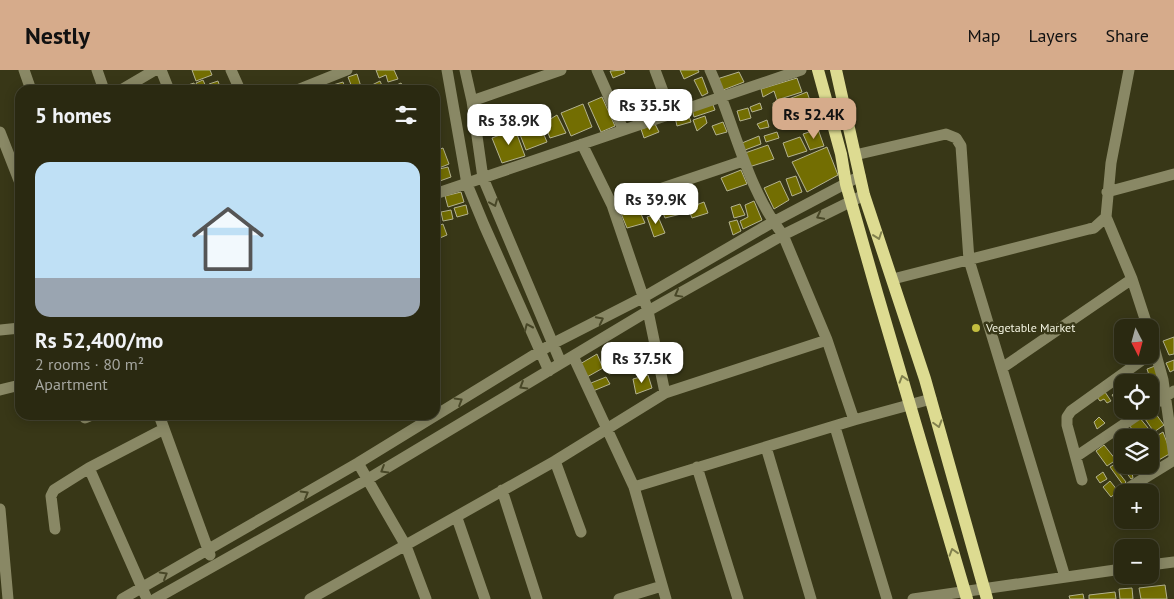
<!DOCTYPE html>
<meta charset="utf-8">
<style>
:root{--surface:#2a2911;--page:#36351f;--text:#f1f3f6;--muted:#a5a69f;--line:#464531;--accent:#d6ab8b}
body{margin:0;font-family:"PT Sans",sans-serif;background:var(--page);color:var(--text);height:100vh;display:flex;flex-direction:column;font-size:19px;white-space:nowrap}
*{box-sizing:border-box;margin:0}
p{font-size:16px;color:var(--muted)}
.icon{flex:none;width:28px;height:28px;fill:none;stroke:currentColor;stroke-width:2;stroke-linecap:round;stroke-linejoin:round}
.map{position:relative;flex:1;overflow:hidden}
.side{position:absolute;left:15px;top:15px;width:425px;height:335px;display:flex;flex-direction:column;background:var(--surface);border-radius:15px;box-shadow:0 2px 12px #0003,0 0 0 1px var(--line)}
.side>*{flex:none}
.needle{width:32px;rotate:174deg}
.buttons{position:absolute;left:1114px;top:249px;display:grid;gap:10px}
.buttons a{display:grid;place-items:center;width:45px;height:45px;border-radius:10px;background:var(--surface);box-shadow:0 2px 12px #0003,0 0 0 1px var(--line);font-size:25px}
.price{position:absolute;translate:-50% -42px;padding:0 11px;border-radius:10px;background:#fff;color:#222;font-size:16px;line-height:32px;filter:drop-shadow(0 1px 2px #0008)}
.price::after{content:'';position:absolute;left:50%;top:30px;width:15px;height:11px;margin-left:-8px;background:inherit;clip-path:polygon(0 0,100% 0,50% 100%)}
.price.current{background:var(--accent);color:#111}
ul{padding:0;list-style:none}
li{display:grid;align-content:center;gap:10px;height:265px;padding:0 20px}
li span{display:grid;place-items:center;height:155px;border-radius:15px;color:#555}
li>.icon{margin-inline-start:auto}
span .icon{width:90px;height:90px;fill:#fffc;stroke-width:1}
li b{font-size:21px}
h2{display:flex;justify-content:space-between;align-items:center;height:60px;padding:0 20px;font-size:21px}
header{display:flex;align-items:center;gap:30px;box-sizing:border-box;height:70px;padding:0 25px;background:var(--accent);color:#111}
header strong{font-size:24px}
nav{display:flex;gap:28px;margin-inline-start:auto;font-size:18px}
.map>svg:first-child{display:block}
.building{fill:#736e02;stroke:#b4b390}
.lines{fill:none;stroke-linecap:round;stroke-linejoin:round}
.minor{stroke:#898865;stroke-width:11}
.major{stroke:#dddb91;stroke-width:12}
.oneway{stroke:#484727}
.oneway2{stroke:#82814e}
.poi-dot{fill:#c3bd3f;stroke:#383717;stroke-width:2}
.labels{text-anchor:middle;stroke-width:5;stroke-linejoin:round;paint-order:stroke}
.poi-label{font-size:12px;fill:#f5f5e2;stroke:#383717;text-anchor:start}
</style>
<header>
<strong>Nestly</strong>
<nav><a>Map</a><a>Layers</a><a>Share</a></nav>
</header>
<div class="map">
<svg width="1174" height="529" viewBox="0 0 1174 529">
<rect width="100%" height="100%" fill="#383717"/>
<path class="building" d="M192 0H210L212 5 196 11Z
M376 0H394L398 9 388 12 386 5 379 8Z
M624 0 625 3 613 8 610 1Z
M680 0H698L699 2 684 9Z
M739 2 744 12 723 20 717 9Z
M357 4 362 20H353L348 7Z
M702 7 708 23 702 26 694 10Z
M797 8 802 22 777 30 774 21 763 27 761 19Z
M203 10 207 19 199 20 196 13Z
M218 11 221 20H216L215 17 210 18 209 14Z
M380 11 384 20H375L372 15Z
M343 12 346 20H334L333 15Z
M194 13 195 16 193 19 183 20 182 17Z
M401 13 405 20H390V18Z
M807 22 813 39 792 47 786 30Z
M657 23 661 34 654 37 650 25Z
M646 25 653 41 647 44 640 28Z
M602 27 615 56 601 62 588 33Z
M783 30 785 34 773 38V33Z
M637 32 640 41 623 46 620 37Z
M712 32 715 40 694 47 692 39Z
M760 33 762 39 752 42 750 37Z
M583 34 592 57 571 66 561 43Z
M748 38 751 48 740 51 737 41Z
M688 43 691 52 677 56 675 47Z
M812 44 817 54 802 58 799 48Z
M557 45 566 63 550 68 544 53Z
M705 46 707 53 697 61 693 50Z
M767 50 769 57 760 59 757 54Z
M723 52 727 62 716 65 712 56Z
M539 53 547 72 526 80 519 62Z
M655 54 659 62 644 68 641 59Z
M515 59 525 86 502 93 492 68Z
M818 59 824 76 810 80 803 64Z
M777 62 779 68 766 72 764 66Z
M759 66 761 74 745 80 742 73Z
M800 67 807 81 788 87 783 73Z
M768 75 774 89 749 97 745 83Z
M827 77 838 105 807 122 792 92Z
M443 78 449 94 439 98 435 81Z
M448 97 451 107 437 112 438 116 435 117V100Z
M741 100 747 114 727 121 721 108Z
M796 106 802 122 792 126 786 109Z
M780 111 789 130 774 139 764 118Z
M461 122 464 132 448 137 445 126Z
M678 125 685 143 665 148 658 131Z
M754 131 762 150 743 159 740 151 748 147 745 135Z
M704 132 708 143 692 148 688 138Z
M740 134 745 145 734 148 731 137Z
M466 135 468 144 457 147 454 138Z
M637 135 645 153 627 158 620 141Z
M451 140 453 149 443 151 441 142Z
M657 144 665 163 654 167 647 147Z
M737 150 741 161 733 165 729 152Z
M443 154 447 165 435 170V157Z
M1174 267V284L1169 285 1163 271Z
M619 273 627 299 619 301 611 276Z
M610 278 616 302 609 304 602 281Z
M597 284 603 298 587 307 580 294Z
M1174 290V300L1170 302 1166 293Z
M1155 296 1159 308 1151 311 1147 299Z
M648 305 652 318 636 324 633 309Z
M606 307 610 314 593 321 591 313Z
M1153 311 1157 317 1152 322 1153 326 1150 328V313Z
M1122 318V339L1112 325Z
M1105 322 1111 331 1107 333 1104 329 1100 331 1097 327Z
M1153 340 1164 355 1154 362 1143 346Z
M1099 347 1105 353 1097 359 1094 352Z
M1139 347 1153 364 1149 368H1139L1129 355Z
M1163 362 1171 383 1157 391 1150 380V370Z
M1120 364 1122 368V381L1114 368Z
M1104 375 1116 390 1107 396 1096 381Z
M1122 389V395H1133L1137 400 1132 403 1133 408 1131 409 1119 392Z
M1117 393 1122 400 1119 403 1126 412 1123 415 1110 397Z
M1103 402 1107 409 1100 413 1096 407Z
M1110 411 1118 421 1111 427 1103 417Z
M1148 415 1157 429 1150 434V422H1137Z
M1165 515 1167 529H1141L1139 518Z
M1132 518 1133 529H1120L1119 519Z
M1115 522 1116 529H1089V525Z
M1083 524 1084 529H1070L1069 526Z"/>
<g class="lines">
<path class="minor" d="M24 0 31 20
M97 0 104 20
M161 0 169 20
M231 0 240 20
M447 0 467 114 484 155 549 301
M465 0 472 31 483 108 561 293
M597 0 623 59
M655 0 671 43
M710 0C735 55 746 117 783 165L827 270 854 350
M1129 0 1111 93 1106 147 1132 209 1148 258
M121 20 155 0
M297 20 347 0
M472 31 561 0
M0 62 20 113
M582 74 612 135
M855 85 946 64 956 68 961 76 969 190 1065 507
M1107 122 1174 104
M435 124 801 0
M893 209 1089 159 1094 158 1106 147
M0 260 20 258
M1150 263 1163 310 1174 387
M573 286 634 417 854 350 931 329
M1002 298 1132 209
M0 320 20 315
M665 323 648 241 612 135 743 91
M1150 337 1174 321
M159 345 210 485
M85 348 92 345
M835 357 887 529
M766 377 811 529
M1077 386 1145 340
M555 391 581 462
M358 393 406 476 426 529
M697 397 738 529
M89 398 147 529
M1082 410 1067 355V347L1071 341 1149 285
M634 417 666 529
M502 420 537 529
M1122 422 1174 390
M0 439 8 529
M457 448 485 529
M55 459 51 426 54 420 89 398 164 359
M1150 495 1174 492
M122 529 358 393 552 274 644 227 773 152 860 106
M155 529 368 409 648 241 783 165 864 125
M310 529 555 391 665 323 827 270
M619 529 662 516
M913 529 1122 499"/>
<path class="major" d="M818 0 841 84 846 114 877 223 967 529
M836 0 864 125 925 309 987 529"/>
</g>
<defs><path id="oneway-chevron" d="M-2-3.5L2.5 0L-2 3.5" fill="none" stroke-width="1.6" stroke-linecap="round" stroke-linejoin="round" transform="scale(1.25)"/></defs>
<g class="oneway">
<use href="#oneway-chevron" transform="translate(494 133) rotate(68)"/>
<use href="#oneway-chevron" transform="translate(820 146) rotate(153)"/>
<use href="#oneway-chevron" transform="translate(678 224) rotate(151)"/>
<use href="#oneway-chevron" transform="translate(600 250) rotate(-27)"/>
<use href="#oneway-chevron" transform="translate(528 257) rotate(-114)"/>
<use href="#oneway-chevron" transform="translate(523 316) rotate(149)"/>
<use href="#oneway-chevron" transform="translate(459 331) rotate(-31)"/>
<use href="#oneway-chevron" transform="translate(384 400) rotate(149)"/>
<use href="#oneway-chevron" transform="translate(305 424) rotate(-30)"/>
<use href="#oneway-chevron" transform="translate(164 505) rotate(-30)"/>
</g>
<g class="oneway2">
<use href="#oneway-chevron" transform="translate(878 166) rotate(71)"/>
<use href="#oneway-chevron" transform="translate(903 309) rotate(-107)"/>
<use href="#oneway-chevron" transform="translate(938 354) rotate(74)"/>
<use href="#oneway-chevron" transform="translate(953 482) rotate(-107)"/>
</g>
<circle class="poi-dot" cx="976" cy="258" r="5"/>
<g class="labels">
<g class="poi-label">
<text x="986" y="262">Vegetable Market</text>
</g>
</g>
</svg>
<div class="buttons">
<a><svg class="needle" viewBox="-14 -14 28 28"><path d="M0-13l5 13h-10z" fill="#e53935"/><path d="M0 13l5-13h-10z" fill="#a5a69f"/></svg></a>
<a><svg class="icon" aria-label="locate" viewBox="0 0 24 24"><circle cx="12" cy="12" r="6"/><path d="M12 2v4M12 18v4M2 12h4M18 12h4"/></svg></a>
<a><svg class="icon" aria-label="layers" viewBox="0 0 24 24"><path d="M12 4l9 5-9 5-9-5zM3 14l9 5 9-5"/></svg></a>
<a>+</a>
<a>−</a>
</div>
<b class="price" style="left:650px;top:61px">Rs 35.5K</b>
<b class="price current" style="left:814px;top:70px">Rs 52.4K</b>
<b class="price" style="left:509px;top:76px">Rs 38.9K</b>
<b class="price" style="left:656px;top:155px">Rs 39.9K</b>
<b class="price" style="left:642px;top:314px">Rs 37.5K</b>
<section class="side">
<h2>5 homes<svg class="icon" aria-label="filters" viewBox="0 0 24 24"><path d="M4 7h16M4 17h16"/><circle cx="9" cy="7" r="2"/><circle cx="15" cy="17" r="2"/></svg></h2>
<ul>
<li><span style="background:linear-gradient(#bfe0f5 75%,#9aa5b1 0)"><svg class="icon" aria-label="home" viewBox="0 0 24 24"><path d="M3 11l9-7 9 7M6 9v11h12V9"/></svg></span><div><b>Rs 52,400/mo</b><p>2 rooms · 80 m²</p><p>Apartment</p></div></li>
</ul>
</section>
</div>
